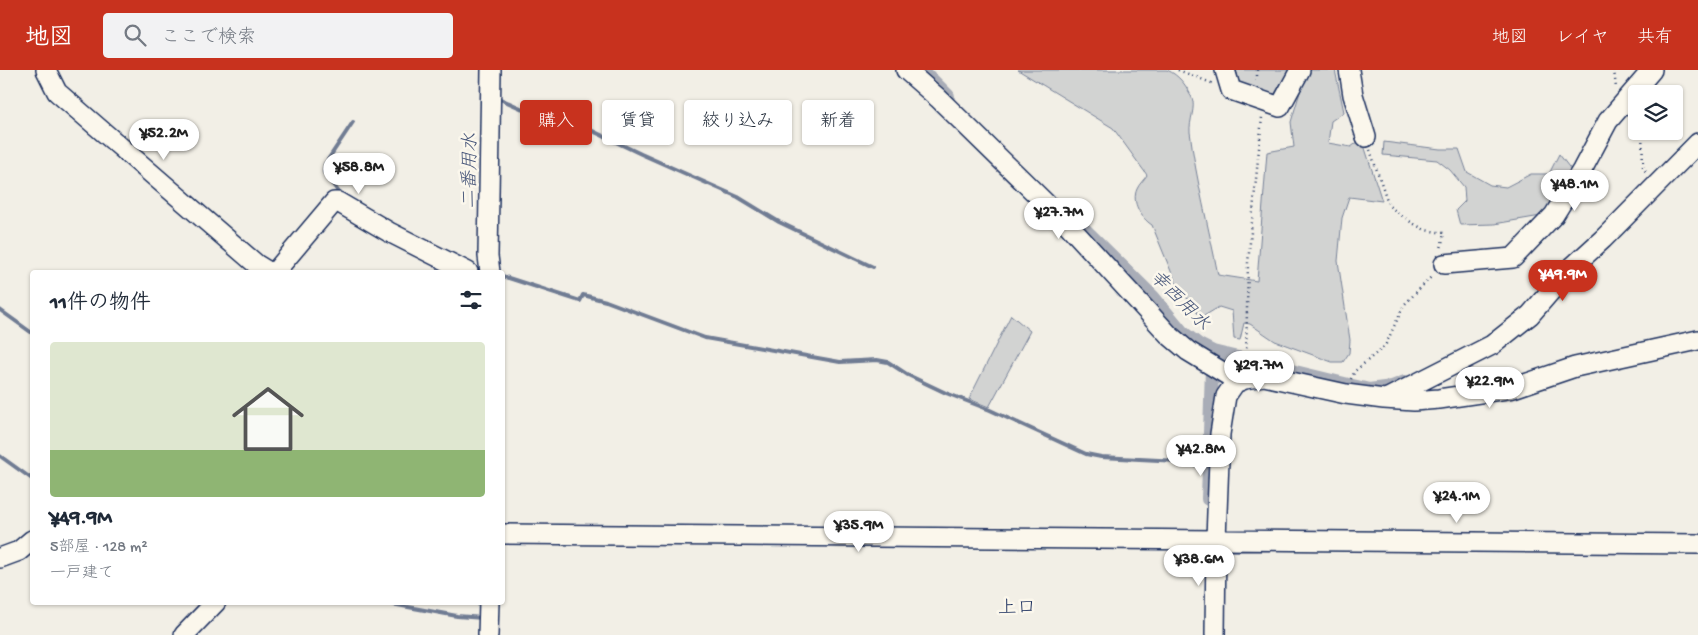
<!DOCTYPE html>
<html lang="ja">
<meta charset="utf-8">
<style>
:root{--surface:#fff;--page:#f2f2f3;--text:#1f2937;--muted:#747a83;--accent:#c8321e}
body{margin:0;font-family:"Gochi Hand","Klee One",sans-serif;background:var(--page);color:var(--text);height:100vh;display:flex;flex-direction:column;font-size:19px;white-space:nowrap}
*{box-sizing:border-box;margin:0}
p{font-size:16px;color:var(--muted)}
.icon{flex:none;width:28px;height:28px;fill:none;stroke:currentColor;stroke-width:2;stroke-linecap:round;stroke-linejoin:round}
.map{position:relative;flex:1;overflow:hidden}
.details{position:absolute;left:30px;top:200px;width:475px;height:335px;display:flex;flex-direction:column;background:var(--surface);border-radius:5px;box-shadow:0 1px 4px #0004}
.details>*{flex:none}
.top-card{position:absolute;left:520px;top:30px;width:475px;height:45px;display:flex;gap:10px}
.tools{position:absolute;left:1628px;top:15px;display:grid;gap:10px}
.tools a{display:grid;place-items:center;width:55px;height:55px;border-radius:5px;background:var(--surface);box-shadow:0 1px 4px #0004;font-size:25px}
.price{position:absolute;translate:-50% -42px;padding:0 11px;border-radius:18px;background:#fff;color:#222;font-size:16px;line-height:32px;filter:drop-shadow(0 1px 2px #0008)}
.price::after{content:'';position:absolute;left:50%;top:30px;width:15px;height:11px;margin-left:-8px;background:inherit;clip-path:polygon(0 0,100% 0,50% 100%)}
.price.active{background:var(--accent);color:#fff}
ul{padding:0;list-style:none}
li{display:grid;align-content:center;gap:10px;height:265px;padding:0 20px}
li span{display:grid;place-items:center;height:155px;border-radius:5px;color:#555}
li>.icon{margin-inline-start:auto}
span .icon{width:90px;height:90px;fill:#fffc;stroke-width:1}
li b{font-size:21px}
h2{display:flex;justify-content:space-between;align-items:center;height:60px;padding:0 20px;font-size:21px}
.pill{padding:0 18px;border-radius:5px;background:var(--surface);box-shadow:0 1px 4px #0004;font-size:18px;line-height:45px}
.pill.active{background:var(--accent);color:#fff}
header{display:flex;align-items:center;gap:30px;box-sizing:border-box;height:70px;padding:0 25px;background:var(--accent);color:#fff}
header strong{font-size:24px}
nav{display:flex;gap:28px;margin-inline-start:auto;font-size:18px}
.search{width:350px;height:45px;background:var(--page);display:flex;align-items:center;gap:12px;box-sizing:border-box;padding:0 18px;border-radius:5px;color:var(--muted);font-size:19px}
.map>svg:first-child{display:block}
.green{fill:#d2d3d2;stroke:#768198}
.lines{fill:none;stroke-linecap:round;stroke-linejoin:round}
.stream{stroke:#707b93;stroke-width:4}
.canal{stroke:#a9adb7;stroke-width:14}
.minor-casing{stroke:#1b2f5e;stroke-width:22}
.path{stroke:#1b2f5e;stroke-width:2.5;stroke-dasharray:1 4;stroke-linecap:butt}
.minor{stroke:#fbf7ec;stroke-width:19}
.labels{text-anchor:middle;stroke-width:5;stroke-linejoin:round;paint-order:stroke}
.water-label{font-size:19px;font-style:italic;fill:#465579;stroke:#fbf7ec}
.neighbourhood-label{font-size:19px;fill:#1b2f5e;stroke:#fbf7ec}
</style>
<header>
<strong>地図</strong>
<div class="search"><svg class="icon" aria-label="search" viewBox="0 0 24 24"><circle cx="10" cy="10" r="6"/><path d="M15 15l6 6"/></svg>ここで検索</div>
<nav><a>地図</a><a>レイヤ</a><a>共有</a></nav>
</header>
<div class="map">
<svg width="1698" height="565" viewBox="0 0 1698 565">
<rect width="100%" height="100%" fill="#f2efe6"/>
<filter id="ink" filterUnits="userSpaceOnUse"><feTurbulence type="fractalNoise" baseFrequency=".02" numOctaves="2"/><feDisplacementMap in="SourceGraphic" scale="10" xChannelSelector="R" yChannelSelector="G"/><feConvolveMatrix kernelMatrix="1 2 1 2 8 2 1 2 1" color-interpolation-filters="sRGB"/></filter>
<g filter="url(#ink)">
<path class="green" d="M1018 0H1167C1179 5 1187 16 1192 28 1196 37 1189 51 1190 62 1196 110 1209 158 1218 205L1257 211 1267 82 1294 77 1291 52 1303 12 1287 3 1274 25 1240 15 1236 0H1335L1344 42 1331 51 1328 73 1351 77 1362 69 1382 131 1349 127 1342 148 1338 191 1350 270 1349 283 1343 292H1332L1275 271 1250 254 1244 253 1240 270 1234 269 1232 241 1219 237 1204 246 1199 245 1175 211 1152 155C1141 148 1131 132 1137 119 1139 114 1144 110 1147 105L1113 58Z
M1384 72 1440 79H1459L1467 102 1490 115 1506 117 1531 104H1549L1559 84 1572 101 1558 124 1541 146 1494 154 1460 155 1456 140 1465 131 1464 117 1450 100 1437 90 1383 85Z
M1011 245 1030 261 989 337 969 329Z"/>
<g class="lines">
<path class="stream" d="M498 28 568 59 578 54 641 84 738 127 779 152 873 197
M339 126 340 124 324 102 325 94 353 52
M502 206 580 231 583 225 606 231 705 268 840 292 877 290 888 292 908 305 946 323 990 340 1086 384 1101 387 1178 391 1209 398
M0 240 32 263
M0 386 32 409
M381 532 457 546 483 548"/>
<path class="canal" d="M922 0 948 26
M1083 158 1153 227 1182 262 1199 275 1213 282 1369 320 1392 317 1405 312
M1208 429 1212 297"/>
<defs>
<path id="minor" d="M46 0 57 22 256 194 269 202
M906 0 938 28 1070 157 1169 265 1188 281 1229 306 1235 313
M1225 0 1231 20 1280 37 1300 0
M1349 0 1353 25 1366 67
M1444 194 1513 188 1554 145 1582 100 1608 51 1652 0
M275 202 334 132H338L389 162 468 202
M490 202 488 186 491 0
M1388 328 1492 275 1530 245 1569 200 1603 169 1698 73
M502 464 1698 474
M0 488 19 481 32 470
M184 565 216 532
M488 565 489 532
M1215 565 1216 469 1220 364 1226 326 1235 313 1245 309 1264 306 1346 324 1384 329 1414 331 1439 329 1513 318 1575 297 1698 270"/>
</defs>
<use href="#minor" class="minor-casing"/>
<path class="path" d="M1178 0 1214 14
M1257 0V13
M1614 0 1616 18
M1642 61 1643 97 1647 104
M1370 80 1389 136 1409 151 1425 160 1444 163 1441 179
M1244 293 1246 285 1248 193 1262 47
M1351 309 1355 301 1385 276 1404 235 1433 205"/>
<use href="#minor" class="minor"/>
</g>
</g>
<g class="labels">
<g class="water-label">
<text transform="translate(468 101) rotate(-89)" y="7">二番用水</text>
<text transform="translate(1181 229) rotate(45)" y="7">幸西用水</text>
</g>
<g class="neighbourhood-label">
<text x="1017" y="543">上口</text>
</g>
</g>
</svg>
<div class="tools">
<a><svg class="icon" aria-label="layers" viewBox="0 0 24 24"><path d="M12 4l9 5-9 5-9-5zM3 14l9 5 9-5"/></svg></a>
</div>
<b class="price" style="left:164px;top:91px">¥52.2M</b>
<b class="price" style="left:359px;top:125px">¥58.8M</b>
<b class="price" style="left:1575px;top:142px">¥48.1M</b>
<b class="price" style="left:1059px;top:170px">¥27.7M</b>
<b class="price active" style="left:1563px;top:232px">¥49.9M</b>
<b class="price" style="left:1259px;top:323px">¥29.7M</b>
<b class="price" style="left:1490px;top:339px">¥22.9M</b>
<b class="price" style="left:1201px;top:407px">¥42.8M</b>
<b class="price" style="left:1457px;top:454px">¥24.1M</b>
<b class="price" style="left:859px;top:483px">¥35.9M</b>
<b class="price" style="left:1199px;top:517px">¥38.6M</b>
<div class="top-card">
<a class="pill active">購入</a>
<a class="pill">賃貸</a>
<a class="pill">絞り込み</a>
<a class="pill">新着</a>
</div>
<section class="details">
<h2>11件の物件<svg class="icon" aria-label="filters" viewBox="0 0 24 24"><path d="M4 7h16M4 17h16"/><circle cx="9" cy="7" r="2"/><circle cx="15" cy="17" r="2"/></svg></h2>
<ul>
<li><span style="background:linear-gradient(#dfe7d0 70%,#8fb573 0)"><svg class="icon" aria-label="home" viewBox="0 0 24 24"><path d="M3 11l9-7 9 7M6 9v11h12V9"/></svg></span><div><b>¥49.9M</b><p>5部屋 · 128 m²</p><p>一戸建て</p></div></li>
</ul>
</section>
</div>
